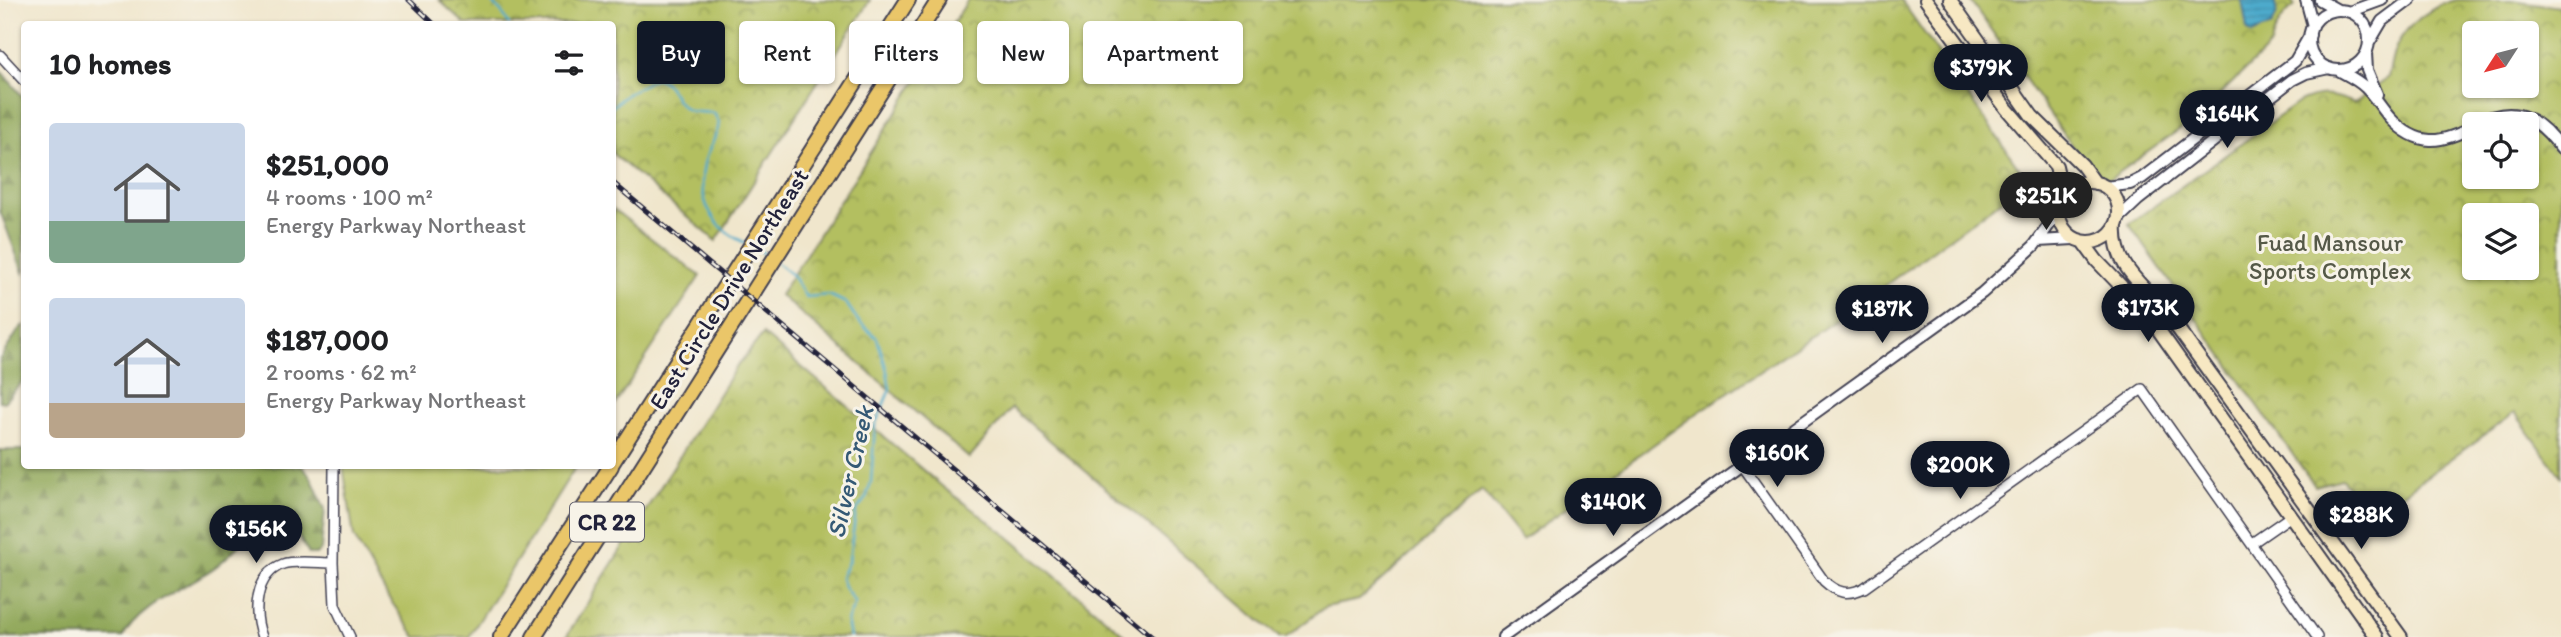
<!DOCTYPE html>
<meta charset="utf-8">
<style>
:root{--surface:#fff;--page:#f2f2f2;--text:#202124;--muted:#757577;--accent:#111827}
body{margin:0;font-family:Itim,sans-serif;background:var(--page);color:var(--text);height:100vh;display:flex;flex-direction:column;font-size:26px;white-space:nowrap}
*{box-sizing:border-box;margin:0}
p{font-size:23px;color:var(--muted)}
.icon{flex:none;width:38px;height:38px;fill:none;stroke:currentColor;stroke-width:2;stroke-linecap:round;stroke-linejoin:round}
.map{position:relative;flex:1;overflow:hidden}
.sheet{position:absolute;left:21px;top:21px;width:595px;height:448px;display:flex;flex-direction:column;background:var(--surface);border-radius:7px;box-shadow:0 2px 5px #0004}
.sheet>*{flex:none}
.banner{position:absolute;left:637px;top:21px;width:665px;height:63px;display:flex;gap:14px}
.needle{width:46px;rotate:234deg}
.buttons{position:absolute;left:2462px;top:21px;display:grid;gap:14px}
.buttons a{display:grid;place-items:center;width:77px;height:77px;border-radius:7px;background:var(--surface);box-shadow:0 2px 5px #0004;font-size:35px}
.price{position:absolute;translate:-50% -60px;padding:0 16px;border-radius:24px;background:var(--accent);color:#fff;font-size:23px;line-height:46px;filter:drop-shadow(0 2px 4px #0008)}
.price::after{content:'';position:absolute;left:50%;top:42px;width:21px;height:16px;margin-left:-10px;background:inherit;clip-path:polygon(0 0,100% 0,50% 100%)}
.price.selected{background:#222;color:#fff}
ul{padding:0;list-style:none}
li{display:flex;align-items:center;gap:21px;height:175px;padding:0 28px}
li span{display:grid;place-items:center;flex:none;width:196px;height:140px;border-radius:7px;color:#555}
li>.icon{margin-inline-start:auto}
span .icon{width:84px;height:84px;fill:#fffc;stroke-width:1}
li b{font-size:30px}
h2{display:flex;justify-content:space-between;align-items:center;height:84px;padding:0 28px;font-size:30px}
.pill{padding:0 24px;border-radius:7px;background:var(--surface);box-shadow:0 2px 5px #0004;font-size:24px;line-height:63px}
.pill.selected{background:var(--accent);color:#fff}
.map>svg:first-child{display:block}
.grass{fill:#b3bf61;stroke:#6a704e;stroke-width:2}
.forest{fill:url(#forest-firs);stroke:#586449;stroke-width:2}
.park{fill:url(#park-crowns);stroke:#6a704e;stroke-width:2;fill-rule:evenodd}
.water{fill:url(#water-rules);stroke:#386684;stroke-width:2}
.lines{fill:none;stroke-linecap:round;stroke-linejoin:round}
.stream{stroke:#4eabcc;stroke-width:2.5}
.minor-casing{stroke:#413f51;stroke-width:12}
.tertiary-casing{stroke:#413f51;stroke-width:14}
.secondary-casing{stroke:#413f51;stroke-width:16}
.primary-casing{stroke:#413f51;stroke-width:18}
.minor{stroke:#fff;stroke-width:9}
.tertiary{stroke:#fff;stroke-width:10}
.secondary{stroke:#f7e8c3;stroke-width:12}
.primary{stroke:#eac669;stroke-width:14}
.rail-casing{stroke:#22223b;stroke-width:5}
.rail{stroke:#f7f3e8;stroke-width:2.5;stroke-dasharray:8;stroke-linecap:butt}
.labels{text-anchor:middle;stroke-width:6;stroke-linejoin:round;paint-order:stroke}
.shield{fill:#f7f3e8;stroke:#62616f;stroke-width:2}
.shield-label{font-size:23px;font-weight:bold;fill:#22223b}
.park-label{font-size:24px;fill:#555948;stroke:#f7f3e8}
.street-label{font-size:24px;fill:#22223b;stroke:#f7f3e8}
.water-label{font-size:26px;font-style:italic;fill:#345975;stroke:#f7f3e8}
</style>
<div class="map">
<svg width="2561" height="637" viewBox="0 0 2561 637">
<defs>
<pattern id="forest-firs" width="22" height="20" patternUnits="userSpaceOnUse" patternTransform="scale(1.75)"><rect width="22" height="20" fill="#8ea657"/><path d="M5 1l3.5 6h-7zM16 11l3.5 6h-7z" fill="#748749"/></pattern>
<pattern id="park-crowns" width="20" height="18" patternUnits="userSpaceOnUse" patternTransform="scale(1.75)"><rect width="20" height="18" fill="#b3bf61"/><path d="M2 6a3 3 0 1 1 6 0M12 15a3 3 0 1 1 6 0" fill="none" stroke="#919b51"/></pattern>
<pattern id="water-rules" width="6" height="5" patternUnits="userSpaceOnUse" patternTransform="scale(1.75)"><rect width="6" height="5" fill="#4eabcc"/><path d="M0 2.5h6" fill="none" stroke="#408ba7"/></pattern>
</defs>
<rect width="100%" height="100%" fill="#f7f3e8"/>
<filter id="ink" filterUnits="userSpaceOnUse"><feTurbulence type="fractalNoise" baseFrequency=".0143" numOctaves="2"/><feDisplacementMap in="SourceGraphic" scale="14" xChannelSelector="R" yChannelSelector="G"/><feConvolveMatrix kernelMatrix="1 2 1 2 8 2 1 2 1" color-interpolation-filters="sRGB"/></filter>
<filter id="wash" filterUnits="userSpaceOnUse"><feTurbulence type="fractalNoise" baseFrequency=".00686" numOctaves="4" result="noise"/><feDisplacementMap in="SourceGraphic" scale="28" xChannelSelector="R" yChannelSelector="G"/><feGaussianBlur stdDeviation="1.57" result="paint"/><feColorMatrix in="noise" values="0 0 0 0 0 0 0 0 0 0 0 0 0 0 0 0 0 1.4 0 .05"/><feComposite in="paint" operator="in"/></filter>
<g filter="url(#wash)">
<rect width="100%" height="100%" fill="#f0e6cc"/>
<path class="grass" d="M613 209 700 276 613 407Z
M343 466H576L469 637H416L388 597 354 537Z"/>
<path class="forest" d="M0 70 24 98V275L0 211Z
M24 325V380L4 402 0 401V359L20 328Z
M0 450H24V466H302L311 477 325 509 321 550 317 554H309C300 538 291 520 271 517 249 531 234 553 214 568 187 587 137 606 123 637H0Z"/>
<path class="park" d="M439 0H870L716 241 613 154 612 24H465Z
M968 0H1901L2028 181 1861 303 1693 416 1522 540 1482 490 1359 600 1325 607 1286 637H1279L1012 408 969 458 780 295Z
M1970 0H2291L2295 6C2281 17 2275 27 2271 45L2197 117 2100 186Z
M2457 0H2511L2561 7V476L2515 413 2370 517 2342 479 2315 486 2129 224 2298 103C2319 92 2332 94 2354 103L2388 77C2391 67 2392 54 2397 45 2407 24 2434 4 2457 0ZM2474 33H2527V86H2474ZM2474 124H2527V177H2474ZM2474 215H2527V268H2474Z
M763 334 944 488 1004 533 1127 637H566L734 370Z"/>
<path class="water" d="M2242 0H2274L2277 13 2272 25 2252 34 2247 29Z"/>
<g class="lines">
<path class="stream" d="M490 0 502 13 509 24
M612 107 627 94 655 78C673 82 672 101 686 109 694 114 704 111 714 113L719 123C717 138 707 150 704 164 696 201 714 230 748 244
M757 248 768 257
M777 263 792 275 806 297 829 295 846 303 859 322 877 338 887 371 890 389 875 425 871 482 866 498 856 511 849 560 841 577 844 587 855 603 847 621 850 637"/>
</g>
</g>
<g filter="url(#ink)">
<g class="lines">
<defs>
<path id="minor" d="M0 55 24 81
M1742 465 1824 581C1837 593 1847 596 1864 588L2142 389 2317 637
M334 466 333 563 335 605 350 637
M2252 543 2291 516
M262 637C253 613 254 575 283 564 293 560 320 563 333 563"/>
<path id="tertiary" d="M2306 0 2313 26
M2320 0 2338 10
M2309 40a30 30 0 1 1 60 0a30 30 0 1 1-60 0Z
M2349 12 2382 0
M2369 43 2382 21 2410 0
M2366 53 2367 70 2377 94
M2338 70C2347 75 2358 80 2366 88 2375 97 2382 109 2390 118 2418 148 2442 144 2474 126
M2477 124C2513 103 2539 117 2561 149
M2105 187 2130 184 2142 178 2295 61 2310 35
M2119 218 2138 200 2292 80 2306 73 2329 68
M2038 241 2074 239
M1503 637 1982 293 2034 246 2059 211"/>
<path id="secondary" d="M1926 0 2006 108 2056 166 2063 197
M1950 0 2032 116 2082 165 2095 183
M2059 212a30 30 0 1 1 60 0a30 30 0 1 1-60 0Z
M2116 225C2113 264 2139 282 2163 308L2401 637
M2083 242 2097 261 2145 311 2377 637"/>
<path id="primary" d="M612 463 908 0
M501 637 611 466
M534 637 939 0"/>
</defs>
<use href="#minor" class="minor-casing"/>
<use href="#tertiary" class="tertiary-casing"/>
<use href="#secondary" class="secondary-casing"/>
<use href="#primary" class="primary-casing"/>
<use href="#minor" class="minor"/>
<use href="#tertiary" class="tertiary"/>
<use href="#secondary" class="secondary"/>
<use href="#primary" class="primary"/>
<defs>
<path id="rail" d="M409 0 434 24
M612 182 1152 637"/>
</defs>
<use href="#rail" class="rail-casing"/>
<use href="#rail" class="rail"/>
</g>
</g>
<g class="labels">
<rect class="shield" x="570" y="502.5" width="74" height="39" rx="5"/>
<g class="shield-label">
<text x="607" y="530">CR 22</text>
</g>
<g class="park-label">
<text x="2330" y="251">Fuad Mansour<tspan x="2330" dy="28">Sports Complex</tspan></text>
</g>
<g class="street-label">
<text transform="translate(729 289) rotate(-58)" y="8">East Circle Drive Northeast</text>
</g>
<g class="water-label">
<text transform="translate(850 472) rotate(-77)" y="9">Silver Creek</text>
</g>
</g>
</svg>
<div class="buttons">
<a><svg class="needle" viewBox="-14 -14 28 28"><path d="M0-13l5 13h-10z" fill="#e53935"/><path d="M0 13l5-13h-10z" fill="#757577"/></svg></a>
<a><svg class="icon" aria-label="locate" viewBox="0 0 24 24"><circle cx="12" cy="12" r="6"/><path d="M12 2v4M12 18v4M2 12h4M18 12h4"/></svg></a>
<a><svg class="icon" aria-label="layers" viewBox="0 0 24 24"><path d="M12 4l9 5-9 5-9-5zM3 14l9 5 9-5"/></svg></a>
</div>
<b class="price" style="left:1981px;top:104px">$379K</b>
<b class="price" style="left:2227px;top:150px">$164K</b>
<b class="price selected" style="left:2046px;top:232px">$251K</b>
<b class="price" style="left:2148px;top:344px">$173K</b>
<b class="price" style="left:1882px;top:345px">$187K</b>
<b class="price" style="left:1777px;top:489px">$160K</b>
<b class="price" style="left:1960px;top:501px">$200K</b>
<b class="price" style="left:1613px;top:538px">$140K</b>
<b class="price" style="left:2361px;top:551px">$288K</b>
<b class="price" style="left:256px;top:565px">$156K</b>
<div class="banner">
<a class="pill selected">Buy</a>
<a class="pill">Rent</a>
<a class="pill">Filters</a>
<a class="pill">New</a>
<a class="pill">Apartment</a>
</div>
<section class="sheet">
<h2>10 homes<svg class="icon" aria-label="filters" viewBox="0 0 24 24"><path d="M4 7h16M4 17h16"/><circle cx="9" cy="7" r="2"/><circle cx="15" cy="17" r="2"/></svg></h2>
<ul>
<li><span style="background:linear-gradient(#c9d6e8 70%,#7fa58c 0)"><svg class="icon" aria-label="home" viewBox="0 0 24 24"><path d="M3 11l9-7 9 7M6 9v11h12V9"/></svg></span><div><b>$251,000</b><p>4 rooms · 100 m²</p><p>Energy Parkway Northeast</p></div></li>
<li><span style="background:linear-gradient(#c9d6e8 75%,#b9a48a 0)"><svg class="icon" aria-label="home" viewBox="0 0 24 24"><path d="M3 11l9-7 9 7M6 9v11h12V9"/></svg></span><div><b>$187,000</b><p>2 rooms · 62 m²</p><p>Energy Parkway Northeast</p></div></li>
</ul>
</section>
</div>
